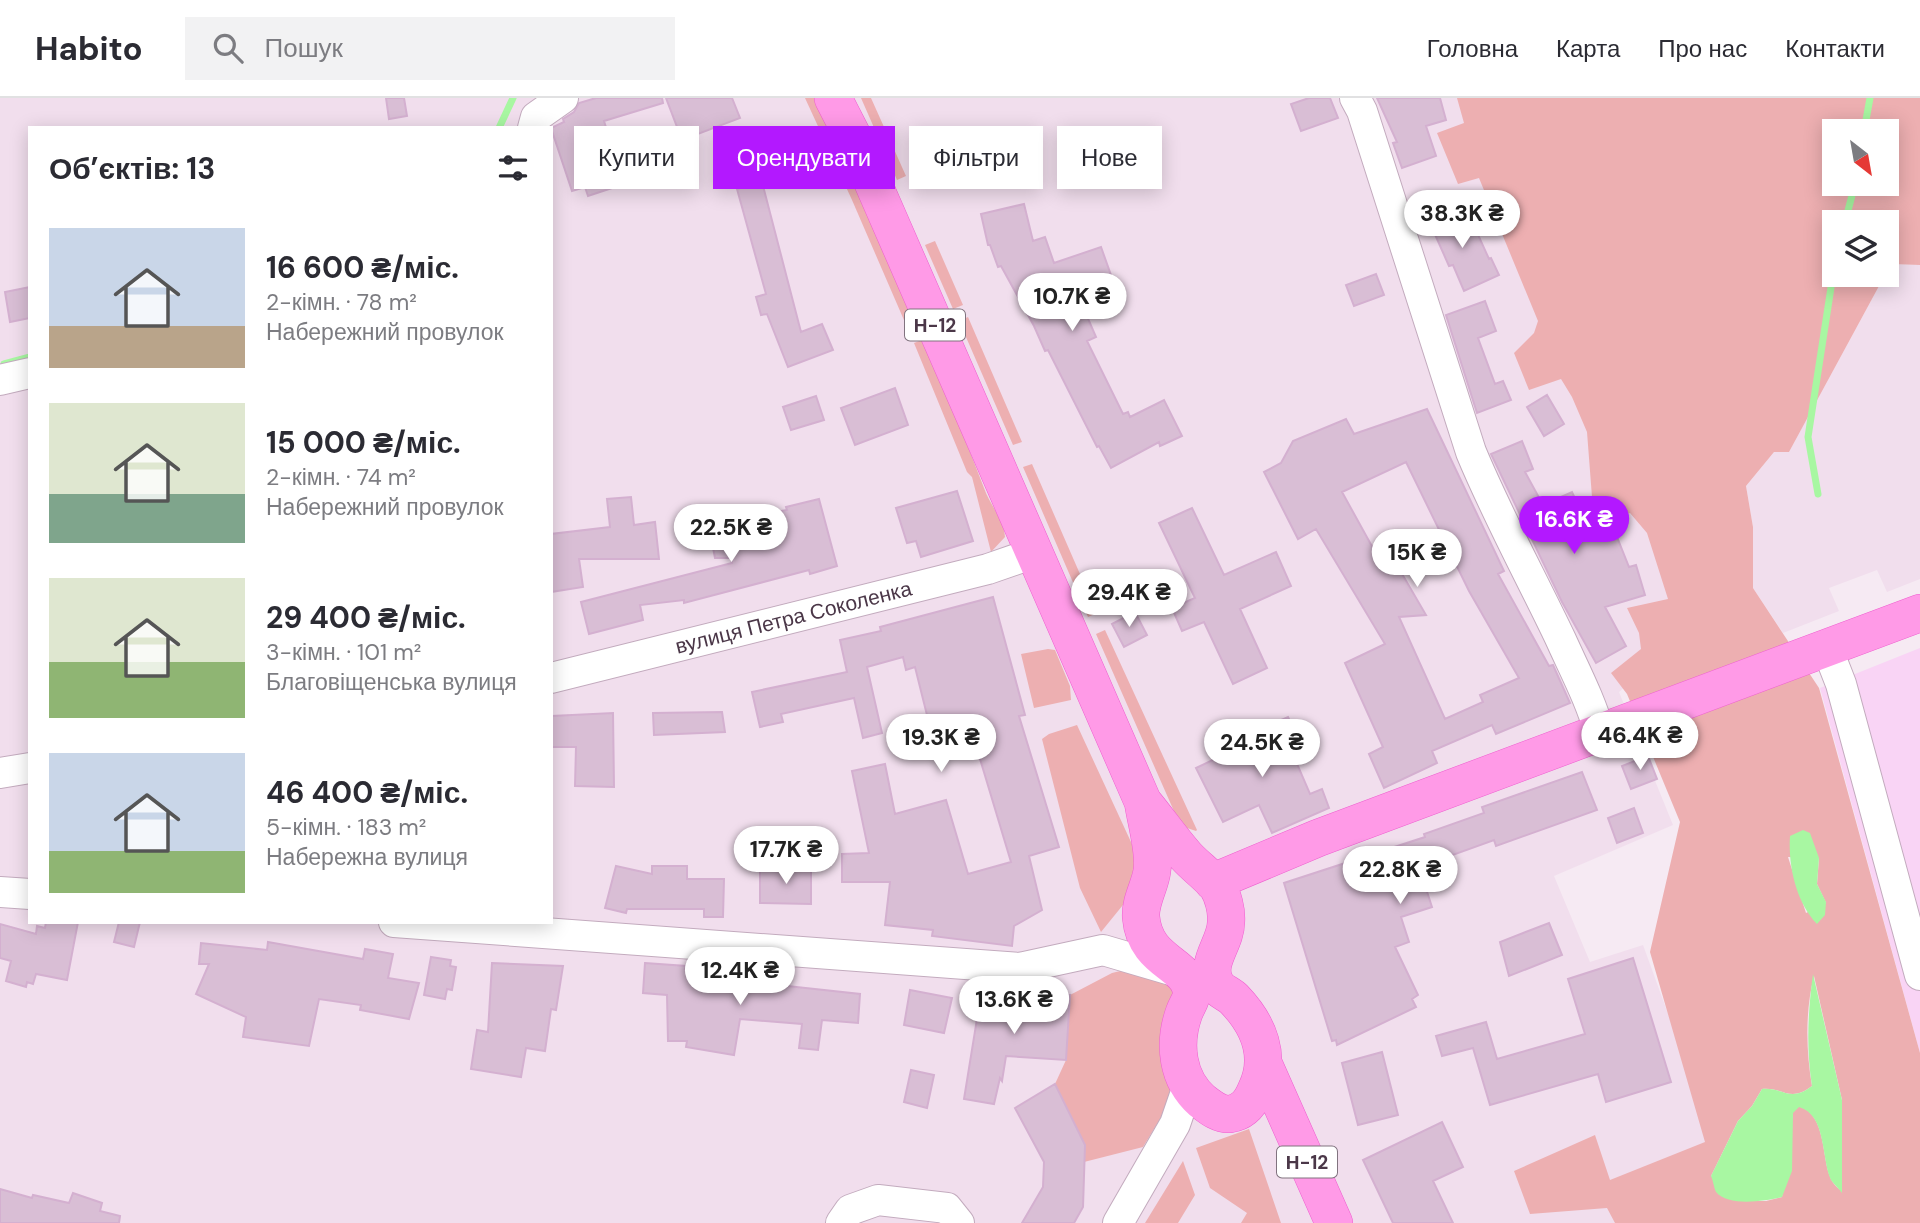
<!DOCTYPE html>
<html lang="uk">
<meta charset="utf-8">
<style>
:root{--surface:#fff;--page:#f2f2f3;--text:#2b2b33;--muted:#7c7c81;--line:#e1e1e2;--accent:#b318ff}
body{margin:0;font-family:"DM Sans",sans-serif;background:var(--page);color:var(--text);height:100vh;display:flex;flex-direction:column;font-size:26px;white-space:nowrap}
*{box-sizing:border-box;margin:0}
p{font-size:23px;color:var(--muted)}
.icon{flex:none;width:38px;height:38px;fill:none;stroke:currentColor;stroke-width:2;stroke-linecap:round;stroke-linejoin:round}
.map{position:relative;flex:1;overflow:hidden}
.side{position:absolute;left:28px;top:28px;width:525px;height:798px;display:flex;flex-direction:column;background:var(--surface);border-radius:0px;box-shadow:0 4px 18px #0003}
.side>*{flex:none}
.top-card{position:absolute;left:574px;top:28px;width:665px;height:63px;display:flex;gap:14px}
.needle{width:46px;rotate:149deg}
.buttons{position:absolute;left:1822px;top:21px;display:grid;gap:14px}
.buttons a{display:grid;place-items:center;width:77px;height:77px;border-radius:0px;background:var(--surface);box-shadow:0 4px 18px #0003;font-size:35px}
.price{position:absolute;translate:-50% -60px;padding:0 16px;border-radius:24px;background:#fff;color:#222;font-size:23px;line-height:46px;filter:drop-shadow(0 2px 4px #0008)}
.price::after{content:'';position:absolute;left:50%;top:42px;width:21px;height:16px;margin-left:-10px;background:inherit;clip-path:polygon(0 0,100% 0,50% 100%)}
.price.active{background:var(--accent);color:#fff}
ul{padding:0;list-style:none}
li{display:flex;align-items:center;gap:21px;height:175px;padding:0 21px}
li span{display:grid;place-items:center;flex:none;width:196px;height:140px;border-radius:0px;color:#555}
li>.icon{margin-inline-start:auto}
span .icon{width:84px;height:84px;fill:#fffc;stroke-width:1}
li b{font-size:30px}
h2{display:flex;justify-content:space-between;align-items:center;height:84px;padding:0 21px;font-size:30px}
.chip{padding:0 24px;border-radius:0px;background:var(--surface);box-shadow:0 4px 18px #0003;font-size:24px;line-height:63px}
.chip.active{background:var(--accent);color:#fff}
header{display:flex;align-items:center;gap:42px;box-sizing:border-box;height:98px;padding:0 35px;background:var(--surface);border-bottom:2px solid var(--line)}
header strong{font-size:33px}
nav{display:flex;gap:38px;margin-inline-start:auto;font-size:24px}
.search{width:490px;height:63px;background:var(--page);display:flex;align-items:center;gap:18px;box-sizing:border-box;padding:0 24px;border-radius:0px;color:var(--muted);font-size:26px}
.map>svg:first-child{display:block}
.residential{fill:#f1deed;fill-rule:evenodd}
.commercial{fill:#f9d4f5}
.green{fill:#edafb1;fill-rule:evenodd}
.water{fill:#a8f7a2}
.lines{fill:none;stroke-linecap:round;stroke-linejoin:round}
.stream{stroke:#a8f7a2;stroke-width:7}
.building{fill:#d9bed5;stroke:#d4b0d0;stroke-width:2;fill-rule:evenodd}
.minor-casing{stroke:#c3abbe;stroke-width:32}
.major-casing{stroke:#ee5fcf;stroke-width:38}
.minor{stroke:#fff;stroke-width:30}
.major{stroke:#ff9ae7;stroke-width:37}
.labels{text-anchor:middle;stroke-width:7;stroke-linejoin:round;paint-order:stroke}
.shield{fill:#fff;stroke:#81737f;stroke-width:2}
.shield-label{font-size:19px;font-weight:bold;fill:#4b3748}
.street-label{font-size:21px;fill:#4b3748;stroke:#fff}
</style>
<header>
<strong>Habito</strong>
<div class="search"><svg class="icon" aria-label="search" viewBox="0 0 24 24"><circle cx="10" cy="10" r="6"/><path d="M15 15l6 6"/></svg>Пошук</div>
<nav><a>Головна</a><a>Карта</a><a>Про нас</a><a>Контакти</a></nav>
</header>
<div class="map">
<svg width="1920" height="1125" viewBox="0 0 1920 1125">
<rect width="100%" height="100%" fill="#f6eaf3"/>
<path class="residential" d="M0 0H1535L1698 524 1619 594 1673 727 1554 778 1590 864 1643 847 1744 1125H0ZM30 30H551V824H30Z
M1891 166 1920 167V481L1887 494 1877 472 1829 490 1839 513 1783 535 1753 490V429L1746 388 1774 354H1789Z"/>
<path class="commercial" d="M1920 550V955L1820 590Z"/>
<path class="green" d="M805 0H814L829 30 917 231 910 236 852 102Z
M861 0H871L906 78 897 82Z
M1457 0H1920V167L1891 166 1887 174 1886 124H1834V177H1885L1789 354H1774L1746 388 1753 429V490L1819 590 1920 955V1125H1615L1607 1110 1530 1116 1514 1073 1595 1037 1610 1082 1705 1044 1650 854 1680 724 1627 596 1611 575 1641 551 1639 535 1627 510 1668 501 1647 435 1630 415 1606 422 1592 399 1587 334 1572 299 1561 281 1529 292 1514 255 1534 235 1538 223 1479 80 1458 86 1437 35 1464 25ZM1834 33H1886V86H1834ZM1788 759 1819 760 1817 786 1826 805 1806 815ZM1814 878 1842 1002V1093C1839 1091 1833 1086 1831 1081 1821 1060 1827 1017 1799 1008L1793 1014 1782 1099 1766 1103H1742L1711 1078 1738 1023 1752 1008 1762 991C1783 989 1790 1005 1812 988 1806 953 1805 913 1814 878Z
M935 143 963 207 953 211 925 147Z
M968 219 1022 344 1013 347 959 223Z
M922 242C944 290 965 340 984 390 990 407 1004 422 1005 439L991 454 972 379 967 374 914 245Z
M1032 366 1097 515 1088 519 1023 369Z
M1105 532 1197 732 1196 733 1184 729 1177 720 1096 536Z
M1048 551 1055 552 1070 588 1071 602 1034 610 1021 556Z
M1077 627 1143 770 1127 802 1101 834 1080 790 1042 641 1049 636Z
M1149 866 1182 875 1185 980 1143 1049 1084 1064 1085 1047 1055 986 1066 962 1070 897 1112 875Z
M1249 1031 1281 1125H1241L1247 1115 1210 1090 1196 1050Z
M1183 1063 1195 1097 1178 1125H1145Z"/>
<path class="water" d="M1803 732 1810 735 1819 760 1817 786 1826 804 1825 817 1817 826C1796 804 1788 768 1790 738Z
M1813 876 1842 1002V1095C1839 1091 1834 1086 1831 1082 1821 1061 1827 1017 1799 1009L1793 1015 1792 1073 1782 1099C1766 1103 1728 1109 1716 1094 1714 1090 1713 1082 1711 1078L1738 1023 1752 1008 1762 991C1783 989 1790 1005 1812 988 1806 950 1808 913 1813 876Z"/>
<g class="lines">
<path class="stream" d="M499 30 513 0
M1864 33 1870 0
M1845 124 1855 86
M4 266 30 259
M1818 396 1808 339 1834 170"/>
</g>
<path class="building" d="M386 0H404L407 18 389 21Z
M596 0H662L663 5 604 23 624 86 588 98 585 89 572 93 551 30 564 24 563 21 574 14 579 5Z
M666 0H732L740 20 682 42Z
M1309 0H1330L1338 20 1301 33 1291 6Z
M1377 0H1440L1446 22 1426 28 1436 58 1402 70 1393 45 1397 44Z
M762 84 801 234 822 226 833 252 788 269 767 216 761 217 756 199 766 196 737 91Z
M1024 106 1033 143 1045 139 1054 165 1101 149 1112 180 1076 193 1096 239 1087 243 1123 316 1128 314 1130 319 1164 302 1182 338 1160 348 1159 344 1111 370 1099 348 1097 349 1048 252 1045 253 1034 228 1001 168 998 169 990 147H988L981 116Z
M1446 106 1459 137 1475 130 1489 161 1491 160 1499 177 1464 193 1453 167 1449 168 1425 114Z
M1376 176 1384 197 1354 208 1346 187Z
M30 189V220L10 224 5 194Z
M1485 203 1496 233 1478 240 1495 286 1503 283 1511 302 1477 315 1446 217Z
M895 290 908 327 855 347 841 310Z
M1547 297 1564 326 1544 338 1527 309Z
M816 298 824 322 791 332 783 309Z
M1427 311 1504 473 1498 476 1549 568 1553 567 1570 605 1496 636 1492 627 1432 653 1437 665 1384 690 1369 656 1383 649 1345 565 1385 546 1316 431 1298 441 1264 374 1281 365 1293 343 1346 321 1354 336ZM1406 364 1469 493 1519 580 1480 597 1483 604 1445 621 1399 519 1426 517 1384 445 1374 452 1342 394Z
M1522 343 1533 371 1525 374 1543 407 1572 394 1592 437 1613 429 1629 469 1636 467 1645 497 1605 509 1626 548 1596 565 1562 504 1491 356Z
M957 393 973 443 921 459 916 443 907 445 896 410Z
M631 399 634 427 655 424 659 461H579L583 489 551 494V436L610 429 607 401Z
M819 401 837 468 810 476 809 472 684 505V502L640 507 643 522 589 536 581 504 732 465 731 460H715L709 429 746 422V419L787 412 786 409Z
M1192 410 1224 477 1276 454 1291 488 1240 511 1267 570 1233 586 1204 524 1182 533 1172 510 1195 500 1159 425Z
M993 499 1025 617 1019 618 1059 749 1029 758 1042 812 1014 828 1012 848 932 838 933 832 885 827 890 784H842V756L869 755 852 673 885 666 895 716 946 702 968 776 1011 764 971 631 933 641 915 569 906 572 903 559 867 569 882 635 863 640 854 600 781 616 783 624 760 629 752 594 847 574 840 542 881 533 880 529Z
M1135 514 1147 537 1124 549 1112 526Z
M722 614 725 634 654 637 653 615Z
M613 615 614 689 575 688 576 649H552V618Z
M1288 619 1298 641 1288 645 1310 696 1322 691 1329 710 1272 735 1259 707 1223 724 1196 670 1236 651 1232 643Z
M1648 658 1657 681 1631 691 1622 668Z
M1582 674 1597 712 1496 748 1494 742 1419 769 1432 809 1401 819 1409 844 1395 849 1418 897 1412 901 1416 909 1337 947 1336 942 1332 943 1284 785 1425 739 1424 736 1484 715 1482 709Z
M1634 710 1643 735 1617 745 1608 720Z
M616 768 652 776V768H687V781H724L723 819H704V811H627L626 815 605 810Z
M760 770H811V806L760 805Z
M46 824H78L67 882 36 876 33 886 27 884 26 889 6 883 11 863 0 860V826L36 836 37 828 45 830Z
M119 824H140L134 849 114 844Z
M1549 825 1562 857 1509 878 1500 844Z
M268 844 363 861 365 851 393 856 388 880 419 885 409 921 360 912 361 907 319 901 309 948 243 939 246 919 196 896 209 866H199L201 845 267 852Z
M431 859 451 862 450 868 456 869 452 892 447 891 445 901 424 897Z
M1633 860 1671 984 1606 1004 1598 976 1490 1007 1473 950 1442 958 1436 938 1486 924 1497 961 1585 936 1568 881Z
M492 865 563 868 556 912 551 911 545 953 526 950 521 979 471 971 477 932 488 934Z
M645 865 686 868 685 871 742 878V883L860 896 858 925 822 922 818 952 799 950 802 926 740 921 734 957 686 949 687 943H668L667 897 643 895Z
M982 890 1029 897V894L1070 897 1066 962 1006 958 1002 983 1000 980 994 1006 964 1001Z
M910 892 952 900 944 935 904 927Z
M1382 954 1398 1017 1358 1027 1342 965Z
M911 972 934 977 927 1010 904 1004Z
M1055 986 1085 1047 1083 1109 1074 1125H1022L1043 1089 1044 1064 1015 1010Z
M1442 1024 1463 1069 1433 1083 1453 1125H1393L1363 1062Z
M0 1091 32 1100 33 1097 69 1105 73 1095 102 1105 100 1113 120 1118 119 1125H0Z"/>
<g class="lines">
<defs>
<g id="minor">
<path d="M1355 0 1362 13 1471 354C1498 419 1531 479 1561 542 1575 573 1591 603 1600 636"/>
<path d="M533 30 536 19 563 0"/>
<path d="M0 282 30 275"/>
<path d="M1827 550 1841 586 1920 877"/>
<path id="s1" d="M551 580 988 471 1034 455"/>
<path d="M0 675 30 670"/>
<path d="M0 794 30 796"/>
<path d="M394 824 1020 870 1103 852 1178 874"/>
<path d="M841 1125 850 1112 878 1102 947 1110 959 1125"/>
<path d="M1118 1125 1175 1026 1188 988"/>
</g>
<path id="major" d="M833 0 853 39 1143 704C1158 722 1171 741 1186 758 1196 769 1208 777 1217 788 1223 797 1227 813 1226 824 1226 845 1205 864 1215 884 1218 893 1228 895 1234 901 1259 927 1272 959 1256 992 1251 1004 1244 1014 1230 1016 1219 1017 1210 1009 1202 1003 1177 981 1173 946 1184 915 1187 906 1193 901 1191 891 1185 864 1145 864 1141 819 1140 803 1150 788 1152 773 1155 754 1146 724 1143 704
M1213 784 1318 740 1920 515
M1264 967 1334 1125"/>
</defs>
<use href="#minor" class="minor-casing"/>
<use href="#major" class="major-casing"/>
<use href="#minor" class="minor"/>
<use href="#major" class="major"/>
</g>
<g class="labels">
<g class="shield">
<rect x="905" y="211.5" width="60" height="31" rx="5"/>
<rect x="1277" y="1048.5" width="60" height="31" rx="5"/>
</g>
<g class="shield-label">
<text x="935" y="234">Н-12</text>
<text x="1307" y="1071">Н-12</text>
</g>
<g class="street-label">
<text dy="7" stroke="none"><textPath href="#s1" startOffset="250">вулиця Петра Соколенка</textPath></text>
</g>
</g>
</svg>
<div class="buttons">
<a><svg class="needle" viewBox="-14 -14 28 28"><path d="M0-13l5 13h-10z" fill="#e53935"/><path d="M0 13l5-13h-10z" fill="#7c7c81"/></svg></a>
<a><svg class="icon" aria-label="layers" viewBox="0 0 24 24"><path d="M12 4l9 5-9 5-9-5zM3 14l9 5 9-5"/></svg></a>
</div>
<b class="price" style="left:1462px;top:152px">38.3K ₴</b>
<b class="price" style="left:1072px;top:235px">10.7K ₴</b>
<b class="price active" style="left:1574px;top:458px">16.6K ₴</b>
<b class="price" style="left:731px;top:466px">22.5K ₴</b>
<b class="price" style="left:1417px;top:491px">15K ₴</b>
<b class="price" style="left:1129px;top:531px">29.4K ₴</b>
<b class="price" style="left:1640px;top:674px">46.4K ₴</b>
<b class="price" style="left:941px;top:676px">19.3K ₴</b>
<b class="price" style="left:1262px;top:681px">24.5K ₴</b>
<b class="price" style="left:786px;top:788px">17.7K ₴</b>
<b class="price" style="left:1400px;top:808px">22.8K ₴</b>
<b class="price" style="left:740px;top:909px">12.4K ₴</b>
<b class="price" style="left:1014px;top:938px">13.6K ₴</b>
<div class="top-card">
<a class="chip">Купити</a>
<a class="chip active">Орендувати</a>
<a class="chip">Фільтри</a>
<a class="chip">Нове</a>
</div>
<section class="side">
<h2>Об’єктів: 13<svg class="icon" aria-label="filters" viewBox="0 0 24 24"><path d="M4 7h16M4 17h16"/><circle cx="9" cy="7" r="2"/><circle cx="15" cy="17" r="2"/></svg></h2>
<ul>
<li><span style="background:linear-gradient(#c9d6e8 70%,#b9a48a 0)"><svg class="icon" aria-label="home" viewBox="0 0 24 24"><path d="M3 11l9-7 9 7M6 9v11h12V9"/></svg></span><div><b>16 600 ₴/міс.</b><p>2-кімн. · 78 m²</p><p>Набережний провулок</p></div></li>
<li><span style="background:linear-gradient(#dfe7d0 65%,#7fa58c 0)"><svg class="icon" aria-label="home" viewBox="0 0 24 24"><path d="M3 11l9-7 9 7M6 9v11h12V9"/></svg></span><div><b>15 000 ₴/міс.</b><p>2-кімн. · 74 m²</p><p>Набережний провулок</p></div></li>
<li><span style="background:linear-gradient(#dfe7d0 60%,#8fb573 0)"><svg class="icon" aria-label="home" viewBox="0 0 24 24"><path d="M3 11l9-7 9 7M6 9v11h12V9"/></svg></span><div><b>29 400 ₴/міс.</b><p>3-кімн. · 101 m²</p><p>Благовіщенська вулиця</p></div></li>
<li><span style="background:linear-gradient(#c9d6e8 70%,#8fb573 0)"><svg class="icon" aria-label="home" viewBox="0 0 24 24"><path d="M3 11l9-7 9 7M6 9v11h12V9"/></svg></span><div><b>46 400 ₴/міс.</b><p>5-кімн. · 183 m²</p><p>Набережна вулиця</p></div></li>
</ul>
</section>
</div>
